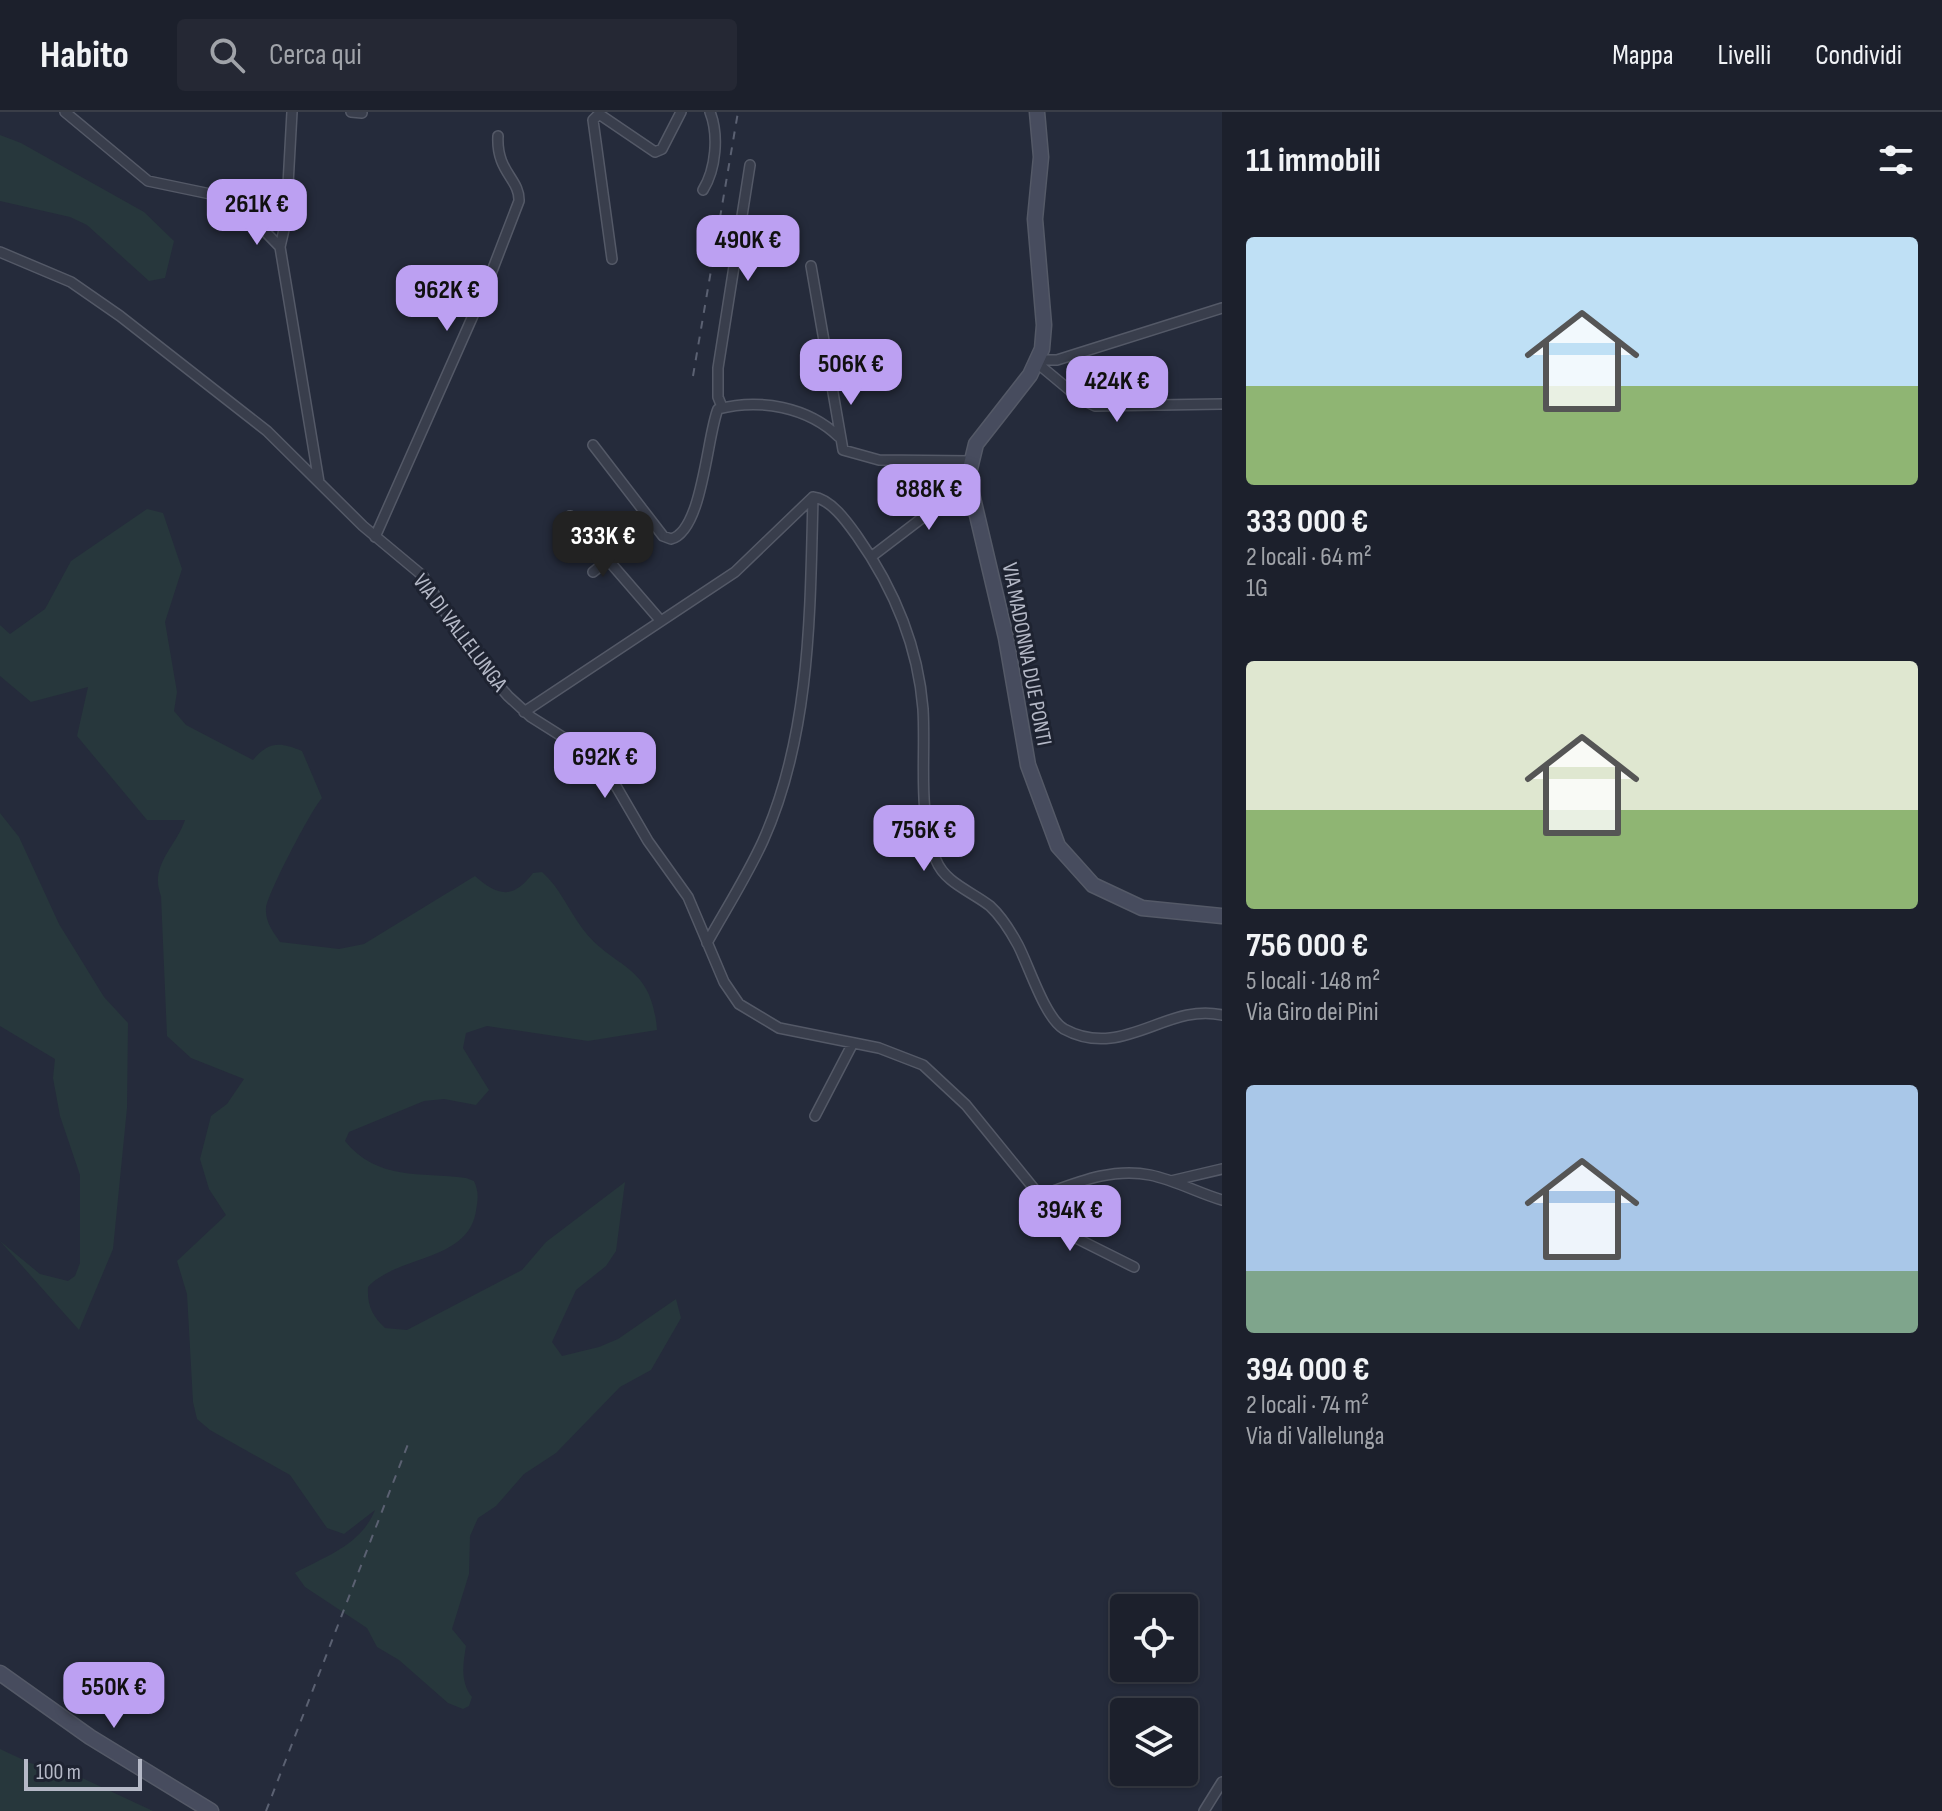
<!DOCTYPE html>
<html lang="it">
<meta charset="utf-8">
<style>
:root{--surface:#1c202c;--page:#252834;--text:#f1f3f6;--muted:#a0a3a9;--line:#3a3e48;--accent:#bca0f2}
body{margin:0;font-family:"Sofia Sans Condensed",sans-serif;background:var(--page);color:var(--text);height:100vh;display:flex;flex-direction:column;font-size:30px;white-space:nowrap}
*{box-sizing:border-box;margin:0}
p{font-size:26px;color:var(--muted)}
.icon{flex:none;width:44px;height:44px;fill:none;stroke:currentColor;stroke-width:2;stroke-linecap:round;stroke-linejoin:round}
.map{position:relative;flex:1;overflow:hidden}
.drawer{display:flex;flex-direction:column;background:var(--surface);width:720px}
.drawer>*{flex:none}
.fabs{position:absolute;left:1110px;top:1482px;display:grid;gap:16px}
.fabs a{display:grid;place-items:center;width:88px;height:88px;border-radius:8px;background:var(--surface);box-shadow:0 2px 6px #0004,0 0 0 2px var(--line);font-size:40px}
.scale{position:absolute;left:24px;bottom:20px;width:118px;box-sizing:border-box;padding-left:8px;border:4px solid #b5b9c7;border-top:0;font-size:22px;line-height:28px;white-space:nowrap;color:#b5b9c7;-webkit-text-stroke:6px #1e2331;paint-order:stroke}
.price{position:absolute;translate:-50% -68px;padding:0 18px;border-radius:16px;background:var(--accent);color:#111;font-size:26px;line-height:52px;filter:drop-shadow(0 2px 4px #0008)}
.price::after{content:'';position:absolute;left:50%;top:48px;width:24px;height:18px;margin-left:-12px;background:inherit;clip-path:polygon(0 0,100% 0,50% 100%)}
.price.active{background:#222;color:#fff}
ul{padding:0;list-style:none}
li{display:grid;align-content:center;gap:16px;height:424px;padding:0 24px}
li span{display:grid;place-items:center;height:248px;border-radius:8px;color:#555}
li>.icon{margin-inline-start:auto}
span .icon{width:144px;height:144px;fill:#fffc;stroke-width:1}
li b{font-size:34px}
h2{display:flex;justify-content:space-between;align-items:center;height:96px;padding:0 24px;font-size:34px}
header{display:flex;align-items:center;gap:48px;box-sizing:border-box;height:112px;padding:0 40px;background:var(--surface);border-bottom:2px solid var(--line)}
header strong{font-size:38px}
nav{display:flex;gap:44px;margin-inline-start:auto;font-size:28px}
.search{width:560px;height:72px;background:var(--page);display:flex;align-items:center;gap:20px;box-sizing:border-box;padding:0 28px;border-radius:8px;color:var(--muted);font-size:30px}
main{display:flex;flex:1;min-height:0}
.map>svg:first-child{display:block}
.green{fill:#27373c}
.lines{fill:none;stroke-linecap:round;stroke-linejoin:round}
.street-casing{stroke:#545967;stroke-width:12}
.secondary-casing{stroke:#545967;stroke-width:17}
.street{stroke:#393e4c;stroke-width:9}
.secondary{stroke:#474c5e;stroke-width:14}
.rail{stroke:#5b6172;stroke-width:2;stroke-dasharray:8 8;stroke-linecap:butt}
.labels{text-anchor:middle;stroke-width:6;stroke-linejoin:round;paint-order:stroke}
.street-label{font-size:22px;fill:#b5b9c7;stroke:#1e2331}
</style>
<header>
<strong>Habito</strong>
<div class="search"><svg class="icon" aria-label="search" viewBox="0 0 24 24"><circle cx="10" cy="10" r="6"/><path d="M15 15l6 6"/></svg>Cerca qui</div>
<nav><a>Mappa</a><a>Livelli</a><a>Condividi</a></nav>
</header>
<main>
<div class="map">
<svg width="1222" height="1699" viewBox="0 0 1222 1699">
<rect width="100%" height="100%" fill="#252b3b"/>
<path class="green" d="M0 23 21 31 144 100 174 129 165 166 149 169 87 113 70 105 0 89Z
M147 397 163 401 182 457 165 510 177 580 174 599 186 613 253 648C269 629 280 630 302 639L322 686C311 698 268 781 266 796 265 810 273 820 280 830L339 837 364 832 475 764C499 785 513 787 533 761L542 760C560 776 568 797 582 816 613 858 652 850 657 918L588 929 487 914 466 921 463 936 489 978 476 993 444 987 424 989 349 1020 345 1029C377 1069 421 1060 466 1066L474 1069C479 1080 478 1087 476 1099 468 1150 397 1143 368 1175 367 1193 372 1204 385 1216L407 1218 522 1158 546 1130 625 1070 616 1139 606 1154 576 1178 552 1230 562 1244 599 1235 618 1227 676 1187 681 1206 651 1258 620 1275 556 1341 524 1362 496 1394 478 1406 470 1424 469 1462 452 1517 466 1534C463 1552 460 1570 472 1585L469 1594 463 1597 448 1591 399 1548 377 1535 367 1516 305 1475 295 1461C326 1444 361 1433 375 1398L344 1422 327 1416 290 1363 210 1318 197 1307 193 1290 187 1182 177 1149 226 1103 209 1077 200 1047 211 1004 227 992 244 967 191 946 167 924 161 784C149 753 176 735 185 708H147L77 624 88 575 31 590 0 564V513L10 522 45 497 71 449Z
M0 701 19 725 59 812 104 885 128 911 127 996 113 1137 79 1218 0 1129 40 1162 68 1169 75 1164 80 1151V1063L60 1004 53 966 55 947 0 914Z
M0 1637 30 1651 80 1665 153 1699H0Z"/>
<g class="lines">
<defs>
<path id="street" d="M65 0 148 69 220 84 254 108 280 135 319 370
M351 0 362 1
M703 78C716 57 719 23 710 0
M280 135 286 109 292 0
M0 140 71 170 120 204 267 319 363 414 423 464 470 540 508 584 531 605 596 646 609 662 648 729 688 785 724 870 739 892 779 916 879 936 923 953 966 993 1040 1084C1076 1071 1112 1055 1150 1063 1175 1068 1198 1081 1222 1088
M612 147 593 8 599 2 655 40 662 37 681 0
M811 154 843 338 879 348 970 349
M1038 248H1057L1222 196
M1037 251 1079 286 1095 294 1222 292
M722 295 718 285V256L750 53
M593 333 663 424 671 427C703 419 707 322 718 297 760 286 808 295 839 325
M813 385C831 387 847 410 857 424 893 475 918 534 923 597 926 647 917 700 936 748 945 771 971 779 990 794 1002 805 1011 820 1018 833 1029 854 1045 906 1064 917 1123 949 1167 890 1222 903
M570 404 660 508
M375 425 487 172 519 89C520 67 496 60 498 24
M871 445 968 371
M593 460 608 448
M524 600 735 460 813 385
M707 831C726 797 747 764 763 729 811 622 810 500 813 385
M815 1004 853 931
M1171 1069 1222 1057
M1040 1084 1078 1127 1134 1155
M1204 1699 1222 1670"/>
<path id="secondary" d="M1037 0 1041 45 1035 107 1044 213 1042 237 1030 263 976 332 968 365 1006 526 1028 653 1058 734 1093 773 1142 796 1222 804
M0 1561 90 1625 211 1699"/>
</defs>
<use href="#street" class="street-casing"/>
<use href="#secondary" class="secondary-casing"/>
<use href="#street" class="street"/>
<use href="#secondary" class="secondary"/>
<path class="rail" d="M693 264 738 0
M266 1699 410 1327"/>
</g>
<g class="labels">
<g class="street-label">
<text transform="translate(461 520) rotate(53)" y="8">VIA DI VALLELUNGA</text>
<text transform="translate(1028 542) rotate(79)" y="8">VIA MADONNA DUE PONTI</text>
</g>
</g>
</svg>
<div class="fabs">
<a><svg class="icon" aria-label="locate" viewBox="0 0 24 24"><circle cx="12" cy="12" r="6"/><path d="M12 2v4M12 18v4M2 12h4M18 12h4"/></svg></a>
<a><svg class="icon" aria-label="layers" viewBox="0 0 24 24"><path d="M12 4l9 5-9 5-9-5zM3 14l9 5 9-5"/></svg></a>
</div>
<div class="scale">100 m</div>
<b class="price" style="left:257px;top:135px">261K €</b>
<b class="price" style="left:748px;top:171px">490K €</b>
<b class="price" style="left:447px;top:221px">962K €</b>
<b class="price" style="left:851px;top:295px">506K €</b>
<b class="price" style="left:1117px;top:312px">424K €</b>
<b class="price" style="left:929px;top:420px">888K €</b>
<b class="price active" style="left:603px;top:467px">333K €</b>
<b class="price" style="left:605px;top:688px">692K €</b>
<b class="price" style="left:924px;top:761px">756K €</b>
<b class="price" style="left:1070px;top:1141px">394K €</b>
<b class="price" style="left:114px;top:1618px">550K €</b>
</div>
<section class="drawer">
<h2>11 immobili<svg class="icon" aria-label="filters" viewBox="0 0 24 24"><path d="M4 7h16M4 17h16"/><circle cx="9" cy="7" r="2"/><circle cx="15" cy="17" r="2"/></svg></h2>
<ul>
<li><span style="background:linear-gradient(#bfe0f5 60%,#8fb573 0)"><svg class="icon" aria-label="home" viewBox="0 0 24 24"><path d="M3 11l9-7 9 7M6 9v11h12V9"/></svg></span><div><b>333 000 €</b><p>2 locali · 64 m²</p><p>1G</p></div></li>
<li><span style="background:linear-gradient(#dfe7d0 60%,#8fb573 0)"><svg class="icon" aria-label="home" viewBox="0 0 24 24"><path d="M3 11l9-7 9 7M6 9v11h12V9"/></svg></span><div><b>756 000 €</b><p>5 locali · 148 m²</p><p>Via Giro dei Pini</p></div></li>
<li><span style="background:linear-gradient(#a9c7e8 75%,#7fa58c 0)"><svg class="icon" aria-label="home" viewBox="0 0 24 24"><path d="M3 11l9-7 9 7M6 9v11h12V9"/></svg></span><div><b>394 000 €</b><p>2 locali · 74 m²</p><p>Via di Vallelunga</p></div></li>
</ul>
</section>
</main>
